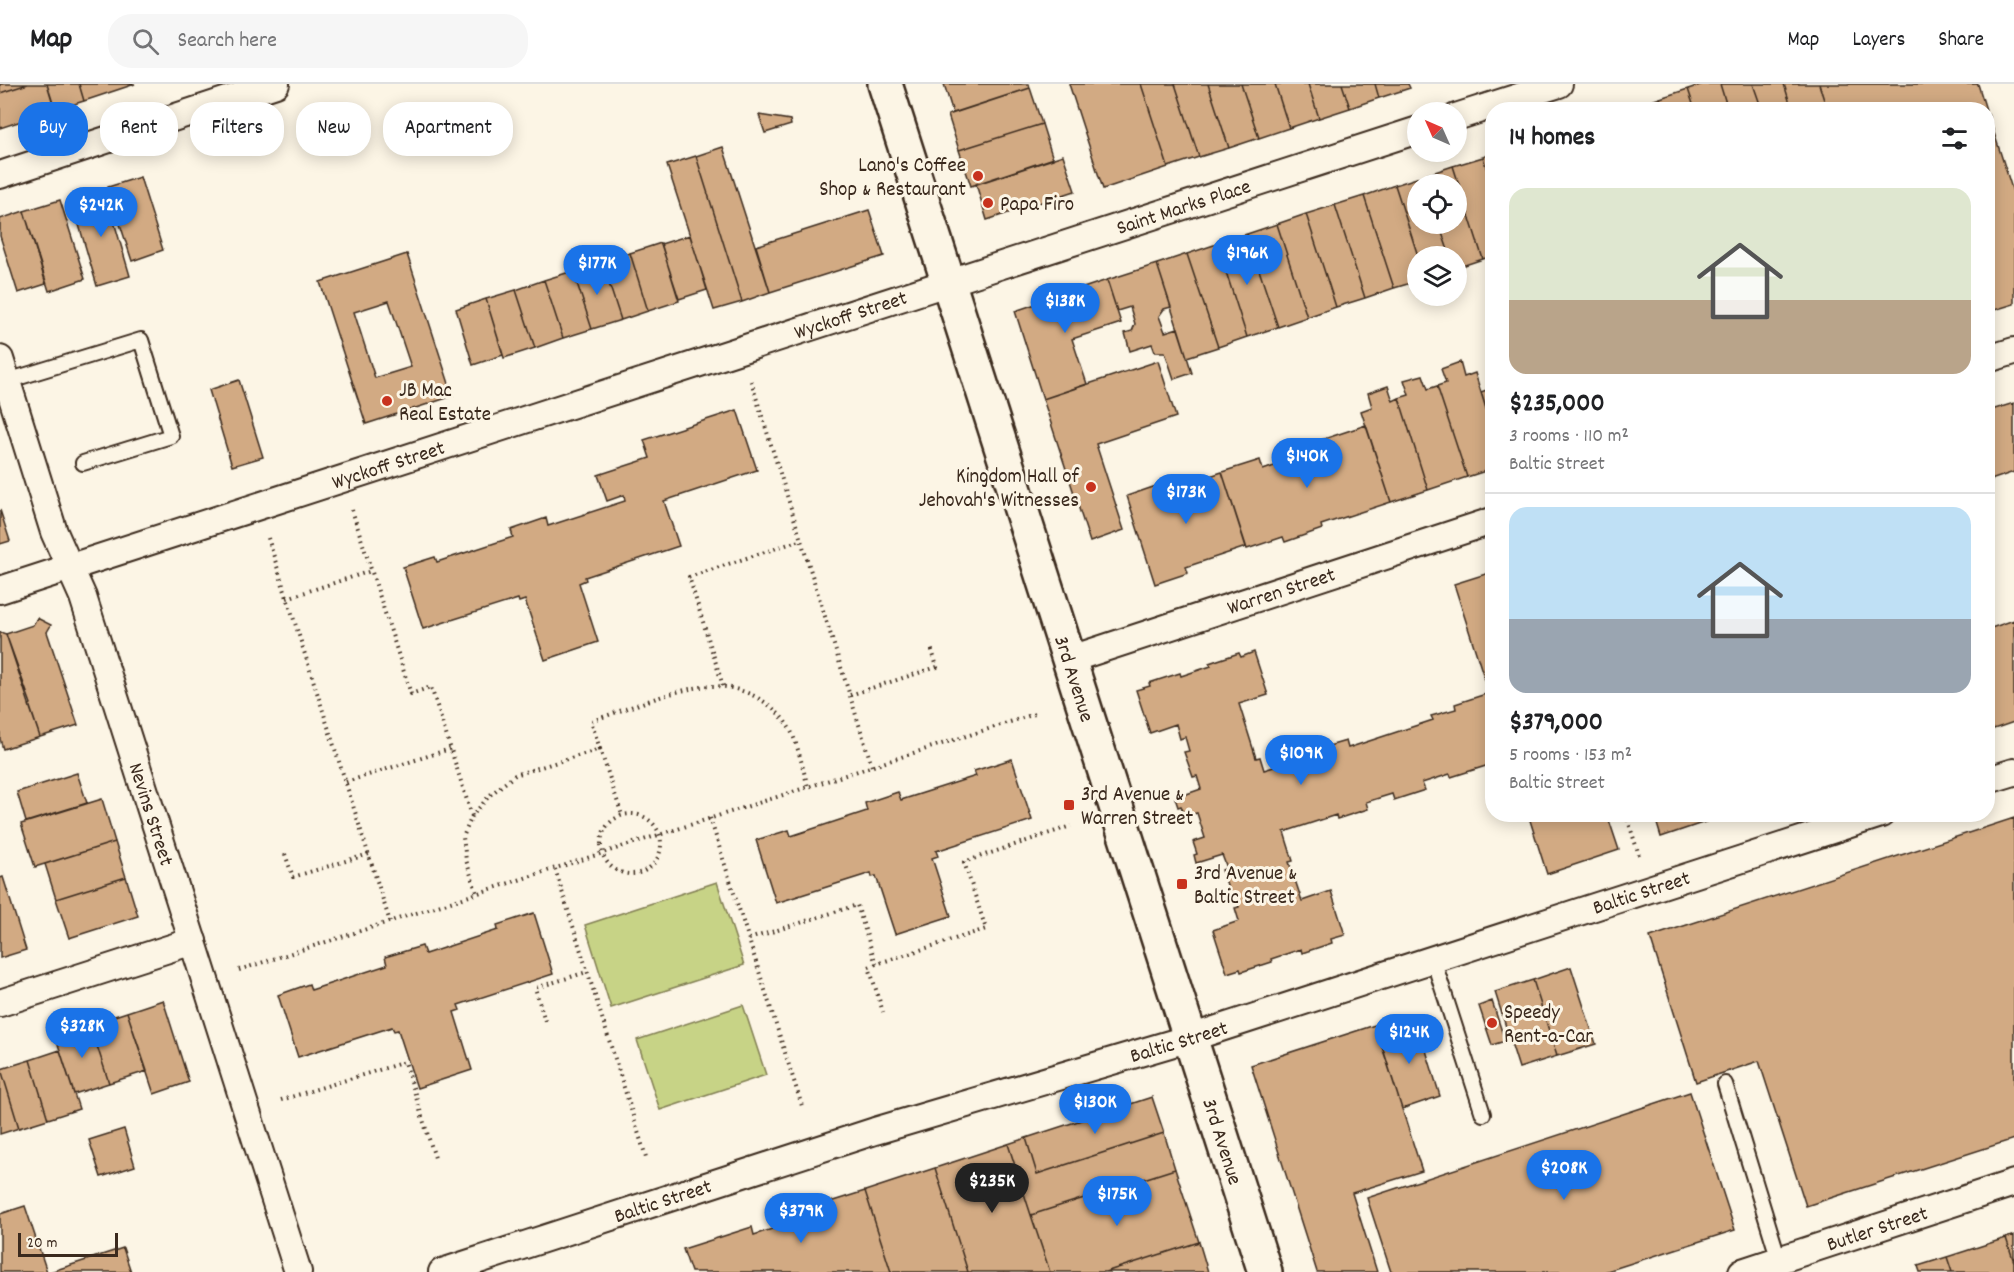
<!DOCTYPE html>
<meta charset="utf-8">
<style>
:root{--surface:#fff;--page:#f6f6f6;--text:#202124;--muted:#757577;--line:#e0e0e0;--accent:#1a73e8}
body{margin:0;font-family:Dekko,sans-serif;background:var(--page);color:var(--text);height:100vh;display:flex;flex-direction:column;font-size:22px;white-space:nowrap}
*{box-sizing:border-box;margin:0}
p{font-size:20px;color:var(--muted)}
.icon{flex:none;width:33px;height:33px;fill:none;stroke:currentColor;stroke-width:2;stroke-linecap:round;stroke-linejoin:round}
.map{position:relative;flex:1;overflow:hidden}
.sheet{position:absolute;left:1485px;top:18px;width:510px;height:720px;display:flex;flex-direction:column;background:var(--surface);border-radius:24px;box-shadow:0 3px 15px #0003}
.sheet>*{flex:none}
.hud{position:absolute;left:18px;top:18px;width:570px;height:54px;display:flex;gap:12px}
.needle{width:39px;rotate:315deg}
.buttons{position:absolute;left:1407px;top:18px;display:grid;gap:12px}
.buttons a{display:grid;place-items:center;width:60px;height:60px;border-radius:50%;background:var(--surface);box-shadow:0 3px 15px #0003;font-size:30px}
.scale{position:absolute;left:18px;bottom:15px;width:100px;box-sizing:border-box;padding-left:6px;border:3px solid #3b2a1e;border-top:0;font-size:16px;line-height:21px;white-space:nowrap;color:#3b2a1e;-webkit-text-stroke:4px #fcf5e5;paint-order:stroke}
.price{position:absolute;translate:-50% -51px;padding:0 14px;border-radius:21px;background:var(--accent);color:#fff;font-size:20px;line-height:39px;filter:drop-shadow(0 2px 3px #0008)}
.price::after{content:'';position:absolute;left:50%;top:36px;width:18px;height:14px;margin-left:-9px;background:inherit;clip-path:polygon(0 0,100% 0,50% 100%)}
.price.on{background:#222;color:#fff}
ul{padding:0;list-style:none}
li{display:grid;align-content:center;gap:12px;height:318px;padding:0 24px}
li+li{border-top:2px solid var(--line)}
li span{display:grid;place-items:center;height:186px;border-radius:18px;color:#555}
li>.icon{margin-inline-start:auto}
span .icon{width:108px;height:108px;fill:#fffc;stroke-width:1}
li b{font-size:26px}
h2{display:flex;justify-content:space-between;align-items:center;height:72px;padding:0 24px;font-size:26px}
.tag{padding:0 21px;border-radius:24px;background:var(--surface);box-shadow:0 3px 15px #0003;font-size:21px;line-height:54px}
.tag.on{background:var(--accent);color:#fff}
header{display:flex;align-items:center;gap:36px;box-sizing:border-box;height:84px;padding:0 30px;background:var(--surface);border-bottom:2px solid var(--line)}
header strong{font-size:28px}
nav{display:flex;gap:33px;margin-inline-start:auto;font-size:21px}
.search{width:420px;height:54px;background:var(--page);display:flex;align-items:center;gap:15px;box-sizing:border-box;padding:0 21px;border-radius:24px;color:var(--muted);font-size:22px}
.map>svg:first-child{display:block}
.park{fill:#c7d386;stroke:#817e52;stroke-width:1.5}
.building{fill:#d2aa83;stroke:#3b2a1e;stroke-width:1.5;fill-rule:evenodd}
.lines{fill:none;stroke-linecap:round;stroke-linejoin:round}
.lane-casing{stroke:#3b2a1e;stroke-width:18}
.street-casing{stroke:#3b2a1e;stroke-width:30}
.secondary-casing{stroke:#3b2a1e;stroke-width:38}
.path{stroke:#3b2a1e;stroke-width:4;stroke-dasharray:1.5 4.5;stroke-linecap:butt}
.lane{stroke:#fcf5e5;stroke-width:14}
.street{stroke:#fcf5e5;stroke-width:26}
.secondary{stroke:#fcf5e5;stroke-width:33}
.poi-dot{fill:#c8321e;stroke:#fcf5e5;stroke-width:2}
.labels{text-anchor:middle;stroke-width:6;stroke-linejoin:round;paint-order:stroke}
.poi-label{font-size:21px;fill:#3b2a1e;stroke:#fcf5e5;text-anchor:start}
.street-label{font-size:21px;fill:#3b2a1e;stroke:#fcf5e5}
</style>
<header>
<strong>Map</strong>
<div class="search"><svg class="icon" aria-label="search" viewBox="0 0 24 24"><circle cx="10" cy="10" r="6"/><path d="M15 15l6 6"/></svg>Search here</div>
<nav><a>Map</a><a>Layers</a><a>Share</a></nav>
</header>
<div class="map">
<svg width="2014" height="1188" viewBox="0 0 2014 1188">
<rect width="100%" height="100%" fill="#fcf5e5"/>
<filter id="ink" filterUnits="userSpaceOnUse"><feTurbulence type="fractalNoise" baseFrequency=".0167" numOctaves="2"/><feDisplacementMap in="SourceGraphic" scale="12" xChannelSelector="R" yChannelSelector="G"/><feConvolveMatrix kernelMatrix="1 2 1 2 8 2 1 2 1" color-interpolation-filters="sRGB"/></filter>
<g filter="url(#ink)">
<path class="park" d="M717 798 744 881 611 924 585 841Z
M743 921 766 991 660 1026 637 956Z"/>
<path class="building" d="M0 0H28L0 9Z
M28 0H47L55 26 0 44V9Z
M47 0H79L84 17 55 26Z
M79 0H135L84 17Z
M944 0H1029L1030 4 953 29Z
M1069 0H1141L1168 83 1103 105Z
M1141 0H1175L1199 73 1168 83Z
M1175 0H1208L1229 64 1199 73Z
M1208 0H1241L1259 54 1229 64Z
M1241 0H1275L1289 44 1259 54Z
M1275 0H1308L1319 34 1289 44Z
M1308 0H1342L1350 24 1319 34Z
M1342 0H1375L1379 14 1350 24Z
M1375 0H1408L1410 4 1379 14Z
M1703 0H1720L1728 26H1695L1688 5Z
M1720 0H1753L1762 26H1728Z
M1753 0H1784L1792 26H1762Z
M1784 0H1819L1827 26H1792Z
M1819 0H1978L1986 26H1827Z
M1030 4 1042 40 959 66 948 31Z
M1688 5 1695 26H1664L1660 14Z
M1660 14 1664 26H1628V25Z
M1988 30 2014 111V220L1988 228Z
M759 31 790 36 791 41 765 49Z
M1042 40 1053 75 971 102 959 66Z
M723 63 770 208 742 218 696 72Z
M1492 69V102L1483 73Z
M1063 71 1075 107 987 136 976 100Z
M696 72 742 218 714 226 667 81Z
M1483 73 1492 102V172L1483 175 1453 82Z
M1453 82 1483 175 1456 184V172H1450L1439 140H1456V100H1426L1423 92Z
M1423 92 1426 100H1418V140H1439L1450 172H1418L1395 101Z
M140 93 163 166 132 177 108 103Z
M1395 101 1418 172V197L1394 204 1364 112Z
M105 107 130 192 97 202 72 117Z
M1364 112 1394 204 1365 214 1335 121Z
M60 116 85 195 49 207 24 127Z
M1335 121 1365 214 1336 223 1306 130Z
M869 126 884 172 770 208 756 162Z
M24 127 46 200 18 209 0 152V135Z
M1306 130 1336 223 1307 233 1277 140Z
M1277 140 1307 233 1278 243 1247 150Z
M1247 150 1278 243 1247 253 1217 160Z
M690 151 707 206 679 215 661 160Z
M661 159 679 217 648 227 630 169Z
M1217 160 1247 253 1218 263 1187 170Z
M630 169 648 227 621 236 602 178Z
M407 170 453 312 366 340 320 198ZM389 217 411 283 375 294 354 228Z
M1187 170 1218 263 1187 273 1157 180Z
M602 178 621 236 592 245 573 187Z
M1157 180 1171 223 1164 225 1159 232 1165 248 1178 244 1192 289 1174 295 1165 268H1155L1152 260 1130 267 1125 249 1132 247 1135 240 1130 223 1117 227 1107 196Z
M573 187 592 245 563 254 544 196Z
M544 196 563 254 535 264 516 206Z
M1107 196 1121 239 1072 255 1087 300 1043 315 1015 227Z
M516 206 535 264 504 274 486 215Z
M486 215 503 271 473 281 456 225Z
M1158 277 1176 333 1096 360 1124 446 1090 458 1043 315Z
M1460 278 1464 293 1475 289 1492 344V385L1467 393 1437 302 1446 299 1441 285Z
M1423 291 1428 305 1437 302 1467 393 1428 406 1399 314 1409 311 1404 296Z
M239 296 263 373 232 382 209 306Z
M1388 302 1393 317 1399 314 1428 406 1391 418 1361 327 1372 323 1368 309Z
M1492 304V344L1481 308Z
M2014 319V388L1988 397V327Z
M737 326 757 386 664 417 679 462 585 493 586 496 579 499 598 558 545 576 525 516 519 518 518 515 423 545 403 483 435 473 437 478 513 453 511 446 546 434 548 442 625 417 624 411 607 417 598 391 650 374 644 356Z
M1366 341 1391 418 1321 441 1322 445 1285 458 1283 453 1247 465 1222 388 1260 376 1263 386 1297 374 1294 365Z
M1222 388 1246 463 1186 483 1188 489 1155 500 1127 412 1159 401 1162 408Z
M0 426 10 457 0 460Z
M1492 488V685L1491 686 1489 681 1451 693 1450 690 1422 699 1425 706 1394 716 1392 710 1366 718 1368 725 1337 735 1336 731 1284 748 1293 777 1289 778 1302 817 1331 807 1345 851 1331 855 1332 859 1302 869 1301 865 1271 875 1272 878 1241 888 1240 885 1227 889 1213 846 1239 837 1235 824 1239 823 1235 809 1230 810 1222 786 1227 784 1222 771 1196 779 1194 771 1197 770 1193 758 1205 754 1197 729 1185 732 1181 722 1178 723 1175 714 1201 705 1197 692 1193 693 1184 668 1189 667 1185 653 1180 655 1176 640 1150 649 1136 606 1150 602 1149 599 1180 589 1181 592 1211 582 1209 579 1239 569 1241 573 1254 568 1268 611 1239 620 1256 674 1260 673 1264 686 1316 670 1315 666 1346 657 1348 664 1433 636 1431 632 1456 625 1455 620 1489 609 1454 500Z
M37 534 51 541 47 548 78 641 40 653 29 621 31 620 6 550 33 541Z
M2014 536V638L1988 647V545Z
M0 548 6 550 40 653 3 665 0 655Z
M1012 675 1032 736 936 767 938 772 932 774 951 832 895 850 876 792 872 793 871 789 776 819 756 756 789 746 791 752 867 727 865 719 898 708 901 716 976 692 974 687Z
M77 689 87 719 26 738 17 708Z
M102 715 115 758 35 783 21 740Z
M1528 730H1607L1619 766 1547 790Z
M1654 730H1729L1661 753Z
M2014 734V1055L1806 1122 1759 977 1696 998 1650 853Z
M115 758 126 793 56 815 45 780Z
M3 793 26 866 0 874V794Z
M126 793 138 832 69 854 56 815Z
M534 829 553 890 458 921 460 926 454 928 472 986 417 1004 398 946 394 947 392 943 298 973 278 911 309 900 311 906 387 881 385 873 422 862 425 870 498 846 497 841Z
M1571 883 1596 960 1557 972 1533 896Z
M1533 896 1557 972 1519 984 1495 908Z
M163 916 189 998 154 1010 127 928Z
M1492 917 1505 957 1492 961 1479 922Z
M127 928 147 987 109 999 90 940Z
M1417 937 1440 1012 1402 1025 1378 949Z
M90 940 109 999 74 1010 55 951Z
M1375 941 1422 1087 1352 1109 1377 1188H1317L1251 981Z
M60 966 79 1025 48 1035 30 976Z
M30 976 48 1035 19 1044 1 985Z
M1 985 19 1044 0 1050V985Z
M1690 1008 1735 1146 1604 1188H1391L1367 1114Z
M1152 1013 1164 1049 1037 1090 1026 1054Z
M124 1045 135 1082 101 1093 89 1056Z
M1164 1049 1175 1085 1031 1131 1008 1060 1026 1054 1037 1090Z
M1008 1060 1031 1131 1050 1188H968L935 1084Z
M935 1084 968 1188H891L865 1107Z
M1175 1085 1199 1158 1105 1188H1050L1031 1131Z
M865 1107 891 1188H691L683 1165 752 1143 754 1151 781 1142 779 1134Z
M25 1122 47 1188H0V1130Z
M2014 1151V1178L2006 1154Z
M2006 1154 2014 1178V1188H1952L1947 1173Z
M1199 1158 1208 1188H1105Z
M123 1164 131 1188H50Z
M1947 1173 1952 1188H1920L1918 1182Z"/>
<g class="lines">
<defs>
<path id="lane" d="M7 297 141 256 171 352 83 379
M1433 875 1483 1030
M1725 1000 1779 1176"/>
<g id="street">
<path d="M1456 33 1559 0"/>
<path d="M0 91 276 0"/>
<path id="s1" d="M0 275 54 448 83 513 298 1188"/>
<path d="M1988 275 2014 267"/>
<path id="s2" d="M0 506 1418 46"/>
<path id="s3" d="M1068 576 1492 437"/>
<path d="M1988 696 2014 688"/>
<path d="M0 919 193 857"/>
<path id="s4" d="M442 1188 875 1047 1190 954 1881 730"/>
<path id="s5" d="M1742 1188 2014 1099"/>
</g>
<g id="secondary">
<path id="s6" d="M885 0 1265 1188"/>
</g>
</defs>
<use href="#lane" class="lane-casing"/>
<use href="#street" class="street-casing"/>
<use href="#secondary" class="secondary-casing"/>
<path class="path" d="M751 297 872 682
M352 426 411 610 431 603 472 732 490 711 515 691 600 665 622 731
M268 454 390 838
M287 514 371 487
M723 602 689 493 801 456
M850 611 937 583 931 563
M600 665 591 637C625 626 666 608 701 603 733 598 771 614 788 642 797 655 803 686 808 703
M346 698 450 665
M601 760a30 30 0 1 1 60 0a30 30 0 1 1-60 0Z
M1626 730 1639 771
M472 732 463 753 466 776 477 810
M710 734 802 1022
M285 770 293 793 369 770
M555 785 646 1073
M749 855 857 821 876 880 986 845 964 778 1071 742
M876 880 869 883 883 928
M239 886 1038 629
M545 937 535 904 587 888
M281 1016 405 978 435 1074"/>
<use href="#lane" class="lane"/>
<use href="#street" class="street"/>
<use href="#secondary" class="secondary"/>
</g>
</g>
<g class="poi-dot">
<circle cx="978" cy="92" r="6"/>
<circle cx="988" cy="119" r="6"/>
<circle cx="387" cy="317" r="6"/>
<circle cx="1091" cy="403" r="6"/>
<rect x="1063" y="715" width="12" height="12" rx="3"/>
<rect x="1176" y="794" width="12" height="12" rx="3"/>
<circle cx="1492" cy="939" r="6"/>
</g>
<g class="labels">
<g class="poi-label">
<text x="966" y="87" text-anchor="end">Lano's Coffee<tspan x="966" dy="24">Shop &amp; Restaurant</tspan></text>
<text x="1000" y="126">Papa Firo</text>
<text x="399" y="312">JB Mac<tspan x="399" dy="24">Real Estate</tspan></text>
<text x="1079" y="398" text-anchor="end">Kingdom Hall of<tspan x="1079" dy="24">Jehovah's Witnesses</tspan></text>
<text x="1081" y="716">3rd Avenue &amp;<tspan x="1081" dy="24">Warren Street</tspan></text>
<text x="1194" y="795">3rd Avenue &amp;<tspan x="1194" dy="24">Baltic Street</tspan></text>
<text x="1504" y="934">Speedy<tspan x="1504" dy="24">Rent-a-Car</tspan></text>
</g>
<g class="street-label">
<text dy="7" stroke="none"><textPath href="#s2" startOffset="1244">Saint Marks Place</textPath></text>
<text dy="7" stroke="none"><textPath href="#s2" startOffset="894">Wyckoff Street</textPath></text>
<text dy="7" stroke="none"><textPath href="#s2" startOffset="408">Wyckoff Street</textPath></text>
<text dy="7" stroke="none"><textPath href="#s3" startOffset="224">Warren Street</textPath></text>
<text dy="7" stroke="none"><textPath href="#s6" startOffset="624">3rd Avenue</textPath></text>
<text dy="7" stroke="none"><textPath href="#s1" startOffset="480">Nevins Street</textPath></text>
<text dy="7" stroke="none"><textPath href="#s4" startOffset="1258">Baltic Street</textPath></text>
<text dy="7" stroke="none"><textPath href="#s4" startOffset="772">Baltic Street</textPath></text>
<text dy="7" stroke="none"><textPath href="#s6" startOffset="1110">3rd Avenue</textPath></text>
<text dy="7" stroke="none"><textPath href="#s4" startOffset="232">Baltic Street</textPath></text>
<text dy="7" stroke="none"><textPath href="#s5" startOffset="142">Butler Street</textPath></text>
</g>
</g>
</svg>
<div class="buttons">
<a><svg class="needle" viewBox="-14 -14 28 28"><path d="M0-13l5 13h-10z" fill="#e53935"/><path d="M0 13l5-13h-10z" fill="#757577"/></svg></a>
<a><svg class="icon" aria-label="locate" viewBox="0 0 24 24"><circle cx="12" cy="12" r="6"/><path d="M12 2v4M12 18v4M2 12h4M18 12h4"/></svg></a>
<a><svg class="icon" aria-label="layers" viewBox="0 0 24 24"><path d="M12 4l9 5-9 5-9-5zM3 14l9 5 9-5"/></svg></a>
</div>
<div class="scale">20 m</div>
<b class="price" style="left:101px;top:154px">$242K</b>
<b class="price" style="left:1247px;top:202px">$196K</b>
<b class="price" style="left:597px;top:212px">$177K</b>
<b class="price" style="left:1065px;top:250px">$138K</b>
<b class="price" style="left:1307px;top:405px">$140K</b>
<b class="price" style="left:1186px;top:441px">$173K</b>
<b class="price" style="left:1301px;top:702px">$109K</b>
<b class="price" style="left:82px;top:975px">$328K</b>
<b class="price" style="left:1409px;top:981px">$124K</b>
<b class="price" style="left:1095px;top:1051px">$130K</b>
<b class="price" style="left:1564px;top:1117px">$208K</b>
<b class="price on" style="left:992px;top:1130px">$235K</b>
<b class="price" style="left:1117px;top:1143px">$175K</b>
<b class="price" style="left:801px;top:1160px">$379K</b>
<div class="hud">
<a class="tag on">Buy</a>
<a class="tag">Rent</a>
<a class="tag">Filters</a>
<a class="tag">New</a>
<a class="tag">Apartment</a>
</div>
<section class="sheet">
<h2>14 homes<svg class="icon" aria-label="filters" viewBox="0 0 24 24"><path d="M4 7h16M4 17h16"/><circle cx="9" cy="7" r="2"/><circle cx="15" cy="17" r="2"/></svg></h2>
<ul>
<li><span style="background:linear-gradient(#dfe7d0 60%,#b9a48a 0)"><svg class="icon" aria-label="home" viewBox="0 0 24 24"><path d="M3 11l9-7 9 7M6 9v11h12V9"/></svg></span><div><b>$235,000</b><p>3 rooms · 110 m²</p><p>Baltic Street</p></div></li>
<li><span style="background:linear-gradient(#bfe0f5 60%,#9aa5b1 0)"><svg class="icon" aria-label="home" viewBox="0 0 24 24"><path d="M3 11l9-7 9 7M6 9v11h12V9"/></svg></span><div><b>$379,000</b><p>5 rooms · 153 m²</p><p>Baltic Street</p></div></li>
</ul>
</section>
</div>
